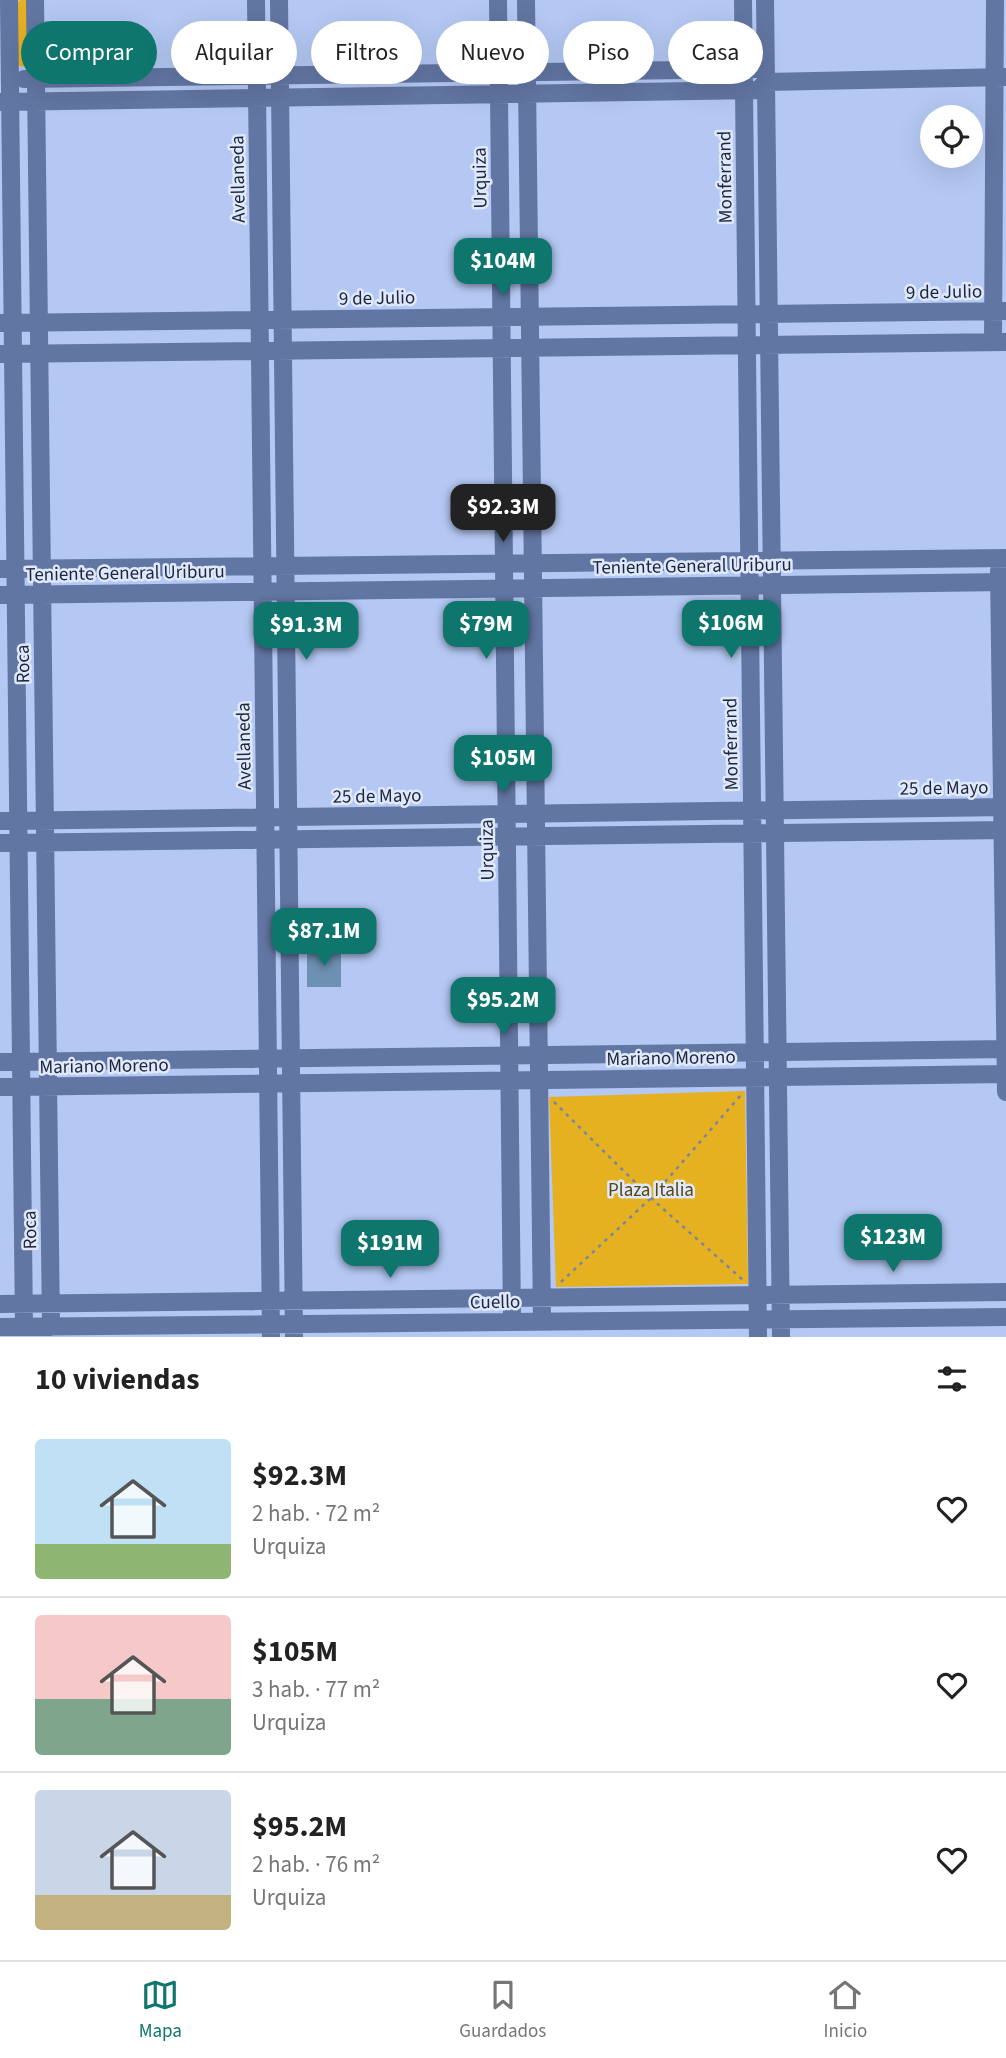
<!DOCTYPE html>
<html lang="es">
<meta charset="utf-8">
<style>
:root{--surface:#fff;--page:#f6f6f6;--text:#222;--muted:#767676;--line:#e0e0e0;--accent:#0f766e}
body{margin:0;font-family:"Source Sans 3",sans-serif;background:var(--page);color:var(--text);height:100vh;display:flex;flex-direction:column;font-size:26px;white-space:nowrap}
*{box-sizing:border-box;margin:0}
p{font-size:23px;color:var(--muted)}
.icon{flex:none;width:38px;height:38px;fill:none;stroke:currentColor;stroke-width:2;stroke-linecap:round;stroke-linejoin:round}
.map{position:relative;height:1337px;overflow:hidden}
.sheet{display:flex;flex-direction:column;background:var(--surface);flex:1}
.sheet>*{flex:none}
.top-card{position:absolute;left:21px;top:21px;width:964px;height:63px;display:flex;gap:14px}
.tools{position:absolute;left:920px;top:105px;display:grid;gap:14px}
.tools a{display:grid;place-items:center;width:63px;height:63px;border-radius:50%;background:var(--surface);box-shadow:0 7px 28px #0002;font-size:35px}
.price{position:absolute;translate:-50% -60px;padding:0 16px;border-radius:14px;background:var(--accent);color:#fff;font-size:23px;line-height:46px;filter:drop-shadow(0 2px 4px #0008)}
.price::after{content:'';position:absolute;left:50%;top:42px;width:21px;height:16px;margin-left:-10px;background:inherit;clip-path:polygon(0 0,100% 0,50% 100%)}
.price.active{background:#222;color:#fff}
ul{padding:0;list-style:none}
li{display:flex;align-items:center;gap:21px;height:175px;padding:0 35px}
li+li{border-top:2px solid var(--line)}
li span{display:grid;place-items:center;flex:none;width:196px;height:140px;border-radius:7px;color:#555}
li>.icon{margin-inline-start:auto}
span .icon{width:84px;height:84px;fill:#fffc;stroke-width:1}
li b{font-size:30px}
h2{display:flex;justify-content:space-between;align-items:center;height:84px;padding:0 35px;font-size:30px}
.tag{padding:0 24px;border-radius:32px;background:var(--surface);box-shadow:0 7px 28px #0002;font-size:24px;line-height:63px}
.tag.active{background:var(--accent);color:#fff}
.tab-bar{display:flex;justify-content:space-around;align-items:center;height:98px;border-top:2px solid var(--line);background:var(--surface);font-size:19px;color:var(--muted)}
.tab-bar a{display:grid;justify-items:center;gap:4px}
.tab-bar .active{color:var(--accent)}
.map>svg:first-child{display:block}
.green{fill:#e5b120}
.building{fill:#6d91b2}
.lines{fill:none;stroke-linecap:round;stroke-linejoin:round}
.path{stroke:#7786a6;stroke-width:2.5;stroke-dasharray:3.5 5;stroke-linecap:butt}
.minor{stroke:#6276a3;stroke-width:18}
.labels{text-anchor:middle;stroke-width:5;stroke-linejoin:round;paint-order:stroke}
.street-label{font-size:19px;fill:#1f2636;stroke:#dee9ff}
.park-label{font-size:19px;fill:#5b450a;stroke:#dee9ff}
</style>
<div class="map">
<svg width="1006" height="1337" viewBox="0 0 1006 1337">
<rect width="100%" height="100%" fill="#b4c8f3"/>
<path class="green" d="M21 0H29L28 63 23 67 17 65 16 3Z
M745 1091 748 1284 556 1287 549 1097Z"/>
<path class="building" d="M307 950H341V987H307Z"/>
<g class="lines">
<path class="path" d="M554 1102 651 1198 743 1280
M561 1282 651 1198 741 1095"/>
<path class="minor" d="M9 0 24 1327
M35 0 51 1327
M256 0 271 1337
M279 0 294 1337
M498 0 512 1322
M526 0 542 1321
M743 0 758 1337
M765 0 781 1337
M24 79 756 69
M0 102 758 90 766 82 1006 77
M0 323 1006 311
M993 342 995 0
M0 354 1006 342
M0 569 1006 558
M999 571 1006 1092
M0 595 1006 582
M0 821 1006 807
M0 843 1006 830
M0 1062 1006 1049
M0 1087 1006 1074
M0 1304 1006 1292
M0 1327 1006 1317"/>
</g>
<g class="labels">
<g class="street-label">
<text transform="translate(724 177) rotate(-91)" y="7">Monferrand</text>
<text transform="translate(479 178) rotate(-91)" y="7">Urquiza</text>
<text transform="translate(237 179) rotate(-91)" y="7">Avellaneda</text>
<text transform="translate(944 291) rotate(-1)" y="7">9 de Julio</text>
<text transform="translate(377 297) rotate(-1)" y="7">9 de Julio</text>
<text transform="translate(692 565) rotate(-1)" y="7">Teniente General Uriburu</text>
<text transform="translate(125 572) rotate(-1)" y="7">Teniente General Uriburu</text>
<text transform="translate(22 664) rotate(-91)" y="7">Roca</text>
<text transform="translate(730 744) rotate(-91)" y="7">Monferrand</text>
<text transform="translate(243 746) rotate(-91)" y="7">Avellaneda</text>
<text transform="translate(944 787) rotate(-1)" y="7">25 de Mayo</text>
<text transform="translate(377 795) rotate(-1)" y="7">25 de Mayo</text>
<text transform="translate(486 850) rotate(-91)" y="7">Urquiza</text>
<text transform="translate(671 1057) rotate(-1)" y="7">Mariano Moreno</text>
<text transform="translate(104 1065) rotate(-1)" y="7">Mariano Moreno</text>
<text transform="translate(29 1230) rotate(-91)" y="7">Roca</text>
<text transform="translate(495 1301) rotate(-1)" y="7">Cuello</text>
</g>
<g class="park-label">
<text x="651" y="1196">Plaza Italia</text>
</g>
</g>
</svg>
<div class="tools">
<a><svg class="icon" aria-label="locate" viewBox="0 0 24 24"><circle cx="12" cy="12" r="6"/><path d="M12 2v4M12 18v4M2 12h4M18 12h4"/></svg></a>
</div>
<b class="price" style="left:503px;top:298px">$104M</b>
<b class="price active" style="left:503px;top:544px">$92.3M</b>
<b class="price" style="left:731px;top:660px">$106M</b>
<b class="price" style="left:486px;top:661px">$79M</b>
<b class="price" style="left:306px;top:662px">$91.3M</b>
<b class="price" style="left:503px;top:795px">$105M</b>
<b class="price" style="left:324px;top:968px">$87.1M</b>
<b class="price" style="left:503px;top:1037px">$95.2M</b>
<b class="price" style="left:893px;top:1274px">$123M</b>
<b class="price" style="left:390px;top:1280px">$191M</b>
<div class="top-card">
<a class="tag active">Comprar</a>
<a class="tag">Alquilar</a>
<a class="tag">Filtros</a>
<a class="tag">Nuevo</a>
<a class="tag">Piso</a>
<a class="tag">Casa</a>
</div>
</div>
<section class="sheet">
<h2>10 viviendas<svg class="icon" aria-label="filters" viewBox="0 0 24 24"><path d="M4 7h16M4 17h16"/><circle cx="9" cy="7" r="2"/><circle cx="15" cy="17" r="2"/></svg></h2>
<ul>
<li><span style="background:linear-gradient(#bfe0f5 75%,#8fb573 0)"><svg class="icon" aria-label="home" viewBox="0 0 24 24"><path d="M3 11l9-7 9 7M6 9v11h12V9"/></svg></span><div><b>$92.3M</b><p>2 hab. · 72 m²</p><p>Urquiza</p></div><svg class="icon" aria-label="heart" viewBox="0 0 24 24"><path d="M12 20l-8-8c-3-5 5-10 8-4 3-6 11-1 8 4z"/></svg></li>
<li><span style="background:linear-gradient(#f6c9c9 60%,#7fa58c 0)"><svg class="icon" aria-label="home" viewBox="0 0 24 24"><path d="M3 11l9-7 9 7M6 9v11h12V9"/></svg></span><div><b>$105M</b><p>3 hab. · 77 m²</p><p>Urquiza</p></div><svg class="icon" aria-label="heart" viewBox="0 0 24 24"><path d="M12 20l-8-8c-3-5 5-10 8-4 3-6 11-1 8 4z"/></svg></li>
<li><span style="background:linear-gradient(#c9d6e8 75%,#c2b280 0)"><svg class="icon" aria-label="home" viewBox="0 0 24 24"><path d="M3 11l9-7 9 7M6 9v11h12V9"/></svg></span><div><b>$95.2M</b><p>2 hab. · 76 m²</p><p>Urquiza</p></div><svg class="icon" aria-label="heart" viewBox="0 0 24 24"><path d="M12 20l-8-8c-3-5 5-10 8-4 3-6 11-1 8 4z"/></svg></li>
</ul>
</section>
<nav class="tab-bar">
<a class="active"><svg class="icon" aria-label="map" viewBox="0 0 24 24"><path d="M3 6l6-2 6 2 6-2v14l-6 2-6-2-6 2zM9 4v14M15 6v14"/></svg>Mapa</a>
<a><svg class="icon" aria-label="saved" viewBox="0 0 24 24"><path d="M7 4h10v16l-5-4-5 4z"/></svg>Guardados</a>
<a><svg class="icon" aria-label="home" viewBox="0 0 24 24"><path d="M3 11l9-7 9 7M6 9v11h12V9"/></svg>Inicio</a>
</nav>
